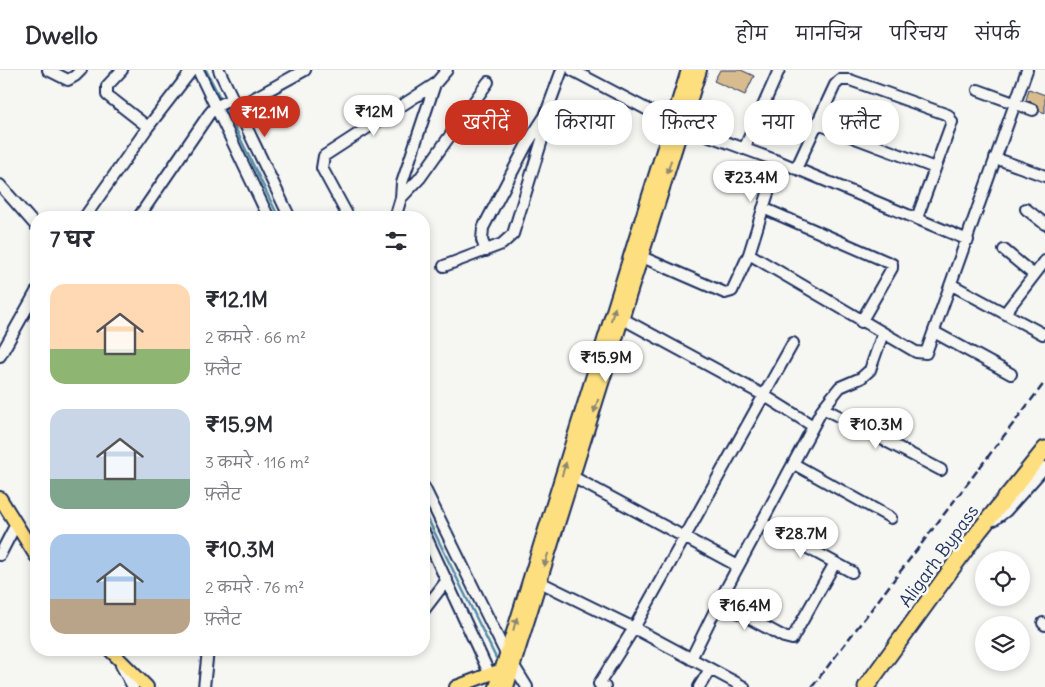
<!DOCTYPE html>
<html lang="hi">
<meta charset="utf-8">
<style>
:root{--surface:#fff;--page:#f2f2f3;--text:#2b2b33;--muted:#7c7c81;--line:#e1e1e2;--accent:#c8321e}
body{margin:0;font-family:Delius,"Playpen Sans Deva",sans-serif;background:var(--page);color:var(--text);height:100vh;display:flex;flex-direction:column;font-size:19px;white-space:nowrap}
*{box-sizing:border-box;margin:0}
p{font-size:16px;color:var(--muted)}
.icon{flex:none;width:28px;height:28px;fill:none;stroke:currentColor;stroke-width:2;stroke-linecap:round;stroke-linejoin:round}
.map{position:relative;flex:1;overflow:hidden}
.side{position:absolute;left:30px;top:141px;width:400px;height:445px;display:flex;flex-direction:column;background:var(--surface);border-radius:20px;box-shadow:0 2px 8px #0003}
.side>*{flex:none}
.hud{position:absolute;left:445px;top:30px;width:475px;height:45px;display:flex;gap:10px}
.fabs{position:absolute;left:975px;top:481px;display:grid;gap:10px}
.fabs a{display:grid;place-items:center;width:55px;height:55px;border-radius:50%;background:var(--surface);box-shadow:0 2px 8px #0003;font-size:25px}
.price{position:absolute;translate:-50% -42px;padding:0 11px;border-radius:18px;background:#fff;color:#222;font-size:16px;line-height:32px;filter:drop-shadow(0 1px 2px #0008)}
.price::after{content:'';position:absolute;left:50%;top:30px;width:15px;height:11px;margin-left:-8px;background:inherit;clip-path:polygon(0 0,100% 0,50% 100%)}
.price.current{background:var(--accent);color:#fff}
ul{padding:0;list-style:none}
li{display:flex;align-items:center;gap:15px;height:125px;padding:0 20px}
li span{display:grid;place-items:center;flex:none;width:140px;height:100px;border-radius:15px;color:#555}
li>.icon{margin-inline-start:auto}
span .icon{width:60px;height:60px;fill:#fffc;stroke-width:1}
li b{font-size:21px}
h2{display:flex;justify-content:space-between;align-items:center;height:60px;padding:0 20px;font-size:21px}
.pill{padding:0 18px;border-radius:20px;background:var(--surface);box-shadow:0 2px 8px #0003;font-size:18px;line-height:45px}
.pill.current{background:var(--accent);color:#fff}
header{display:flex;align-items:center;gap:30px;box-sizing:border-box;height:70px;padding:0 25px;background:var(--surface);border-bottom:1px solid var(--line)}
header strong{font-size:24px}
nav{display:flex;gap:28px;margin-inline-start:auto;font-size:18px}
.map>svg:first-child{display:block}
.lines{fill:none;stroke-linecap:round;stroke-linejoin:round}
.stream{stroke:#538ba5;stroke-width:2.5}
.building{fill:#d9bc8d;stroke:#1b2f5e}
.minor-casing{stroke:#1b2f5e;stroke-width:14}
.major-casing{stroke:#1b2f5e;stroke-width:16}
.highway-casing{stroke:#1b2f5e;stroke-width:19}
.minor{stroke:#f6f6f2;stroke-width:10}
.major{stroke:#fedf80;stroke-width:12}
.highway{stroke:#fedf80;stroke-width:15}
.rail{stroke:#1b2f5e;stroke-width:2.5;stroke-dasharray:8 4;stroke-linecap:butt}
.oneway{fill:#8c876f}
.labels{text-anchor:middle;stroke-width:5;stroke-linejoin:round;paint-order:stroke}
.street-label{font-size:18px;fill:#1b2f5e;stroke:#f6f6f2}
</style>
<header>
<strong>Dwello</strong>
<nav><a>होम</a><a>मानचित्र</a><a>परिचय</a><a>संपर्क</a></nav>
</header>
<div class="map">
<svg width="1045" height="617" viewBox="0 0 1045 617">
<rect width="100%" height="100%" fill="#f6f6f2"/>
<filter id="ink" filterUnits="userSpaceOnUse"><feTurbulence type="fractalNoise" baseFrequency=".02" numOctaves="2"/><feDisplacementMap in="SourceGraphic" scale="10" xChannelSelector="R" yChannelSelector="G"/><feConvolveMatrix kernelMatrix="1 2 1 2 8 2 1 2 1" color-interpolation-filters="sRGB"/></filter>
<g filter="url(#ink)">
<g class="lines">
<path class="stream" d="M206 0 221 30
M224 35 279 148
M424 441 498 592"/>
</g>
<path class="building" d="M720 0H741L754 6 745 25 714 11Z
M1029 19 1045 25V43L1040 41 1036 34 1026 30Z"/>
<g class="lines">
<defs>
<path id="minor" d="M48 0 68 10 75 6 81 0
M122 0 107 16V25L148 57
M198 0 269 148
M219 0 290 148
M572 0 671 52
M978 20 1033 40
M236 38 305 0
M818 54 935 98
M682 56 778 91 968 170
M744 79 779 0
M995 88 1045 106
M796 99 835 15 840 10H850L948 45 952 52 917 148
M0 115 36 156
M401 128 420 108 488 12
M763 138 892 194V198L861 252
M1026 139 1045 154
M84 148 148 57 192 0
M138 148 209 44 215 37 232 29
M349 148 322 98 324 86 435 14 447 0
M395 148 401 128 402 113 435 14
M1004 180 1034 205
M486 181 482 170 483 158 527 74 545 46 562 0
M749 184 778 91
M642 187 725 223 732 221 749 184 916 282 926 283 1027 0
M444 196 502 174 513 164 542 70 545 47
M952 215 1043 264
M1005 243 1045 191
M623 249 765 326 813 356
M934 262 1011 304
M0 286 36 222
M823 338 941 400
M794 394 891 448
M573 407 738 496
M424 417 506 584
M994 450 1006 441 1045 397
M762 453 852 502
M424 462 490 605
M0 485 16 454
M540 512 634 558 744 617
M719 532 784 567 792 569 835 493
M424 540 447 510
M1043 553 1045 555
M691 589 719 532 823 338 840 317 861 308 870 300 883 263
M121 595 133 617
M514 596 527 617
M204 617 208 580
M605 617 599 614 634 558 793 273
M699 617 710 599"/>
<path id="major" d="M0 428 36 486
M110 580 147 617
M456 617 501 600
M496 617 688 0
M507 617 700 0"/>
<path id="highway" d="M866 617 979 461 1045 379"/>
</defs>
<use href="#minor" class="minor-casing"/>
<use href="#major" class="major-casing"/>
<use href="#highway" class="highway-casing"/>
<use href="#minor" class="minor"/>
<use href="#major" class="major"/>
<use href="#highway" class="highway"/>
<path class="rail" d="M812 617 1045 312"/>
</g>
<defs><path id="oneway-solid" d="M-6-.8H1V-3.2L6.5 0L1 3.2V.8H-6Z" transform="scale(1.25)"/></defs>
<g class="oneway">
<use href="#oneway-solid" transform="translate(669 97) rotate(107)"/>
<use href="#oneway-solid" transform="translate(613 244) rotate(-73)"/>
<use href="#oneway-solid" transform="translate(596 336) rotate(108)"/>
<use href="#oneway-solid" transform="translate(564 399) rotate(-72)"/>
<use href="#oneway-solid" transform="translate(546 490) rotate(108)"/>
<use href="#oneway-solid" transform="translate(515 554) rotate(-74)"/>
</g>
</g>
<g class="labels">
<g class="street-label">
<text transform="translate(939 486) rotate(-54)" y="6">Aligarh Bypass</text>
</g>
</g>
</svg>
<div class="fabs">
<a><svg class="icon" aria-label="locate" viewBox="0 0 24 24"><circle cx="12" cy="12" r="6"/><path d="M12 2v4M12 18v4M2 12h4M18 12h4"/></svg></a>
<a><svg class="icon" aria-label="layers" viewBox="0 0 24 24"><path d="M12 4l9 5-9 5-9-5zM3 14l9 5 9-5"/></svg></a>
</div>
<b class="price" style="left:374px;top:67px">₹12M</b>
<b class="price current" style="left:265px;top:68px">₹12.1M</b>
<b class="price" style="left:751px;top:133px">₹23.4M</b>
<b class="price" style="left:606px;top:313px">₹15.9M</b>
<b class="price" style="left:876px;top:380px">₹10.3M</b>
<b class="price" style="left:801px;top:489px">₹28.7M</b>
<b class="price" style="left:745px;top:561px">₹16.4M</b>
<div class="hud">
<a class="pill current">खरीदें</a>
<a class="pill">किराया</a>
<a class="pill">फ़िल्टर</a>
<a class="pill">नया</a>
<a class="pill">फ़्लैट</a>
</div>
<section class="side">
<h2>7 घर<svg class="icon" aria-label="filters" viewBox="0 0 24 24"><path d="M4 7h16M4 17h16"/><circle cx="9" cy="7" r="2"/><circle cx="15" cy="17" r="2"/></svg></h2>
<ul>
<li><span style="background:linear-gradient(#ffd9b3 65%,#8fb573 0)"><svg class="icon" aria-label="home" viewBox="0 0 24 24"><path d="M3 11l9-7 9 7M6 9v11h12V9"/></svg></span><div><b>₹12.1M</b><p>2 कमरे · 66 m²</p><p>फ़्लैट</p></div></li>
<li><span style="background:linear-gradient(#c9d6e8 70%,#7fa58c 0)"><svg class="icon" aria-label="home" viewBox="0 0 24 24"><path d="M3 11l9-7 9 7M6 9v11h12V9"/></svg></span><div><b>₹15.9M</b><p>3 कमरे · 116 m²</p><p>फ़्लैट</p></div></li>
<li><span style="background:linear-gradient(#a9c7e8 65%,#b9a48a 0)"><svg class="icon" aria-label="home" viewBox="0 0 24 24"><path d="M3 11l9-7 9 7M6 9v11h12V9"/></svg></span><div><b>₹10.3M</b><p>2 कमरे · 76 m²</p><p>फ़्लैट</p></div></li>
</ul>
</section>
</div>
